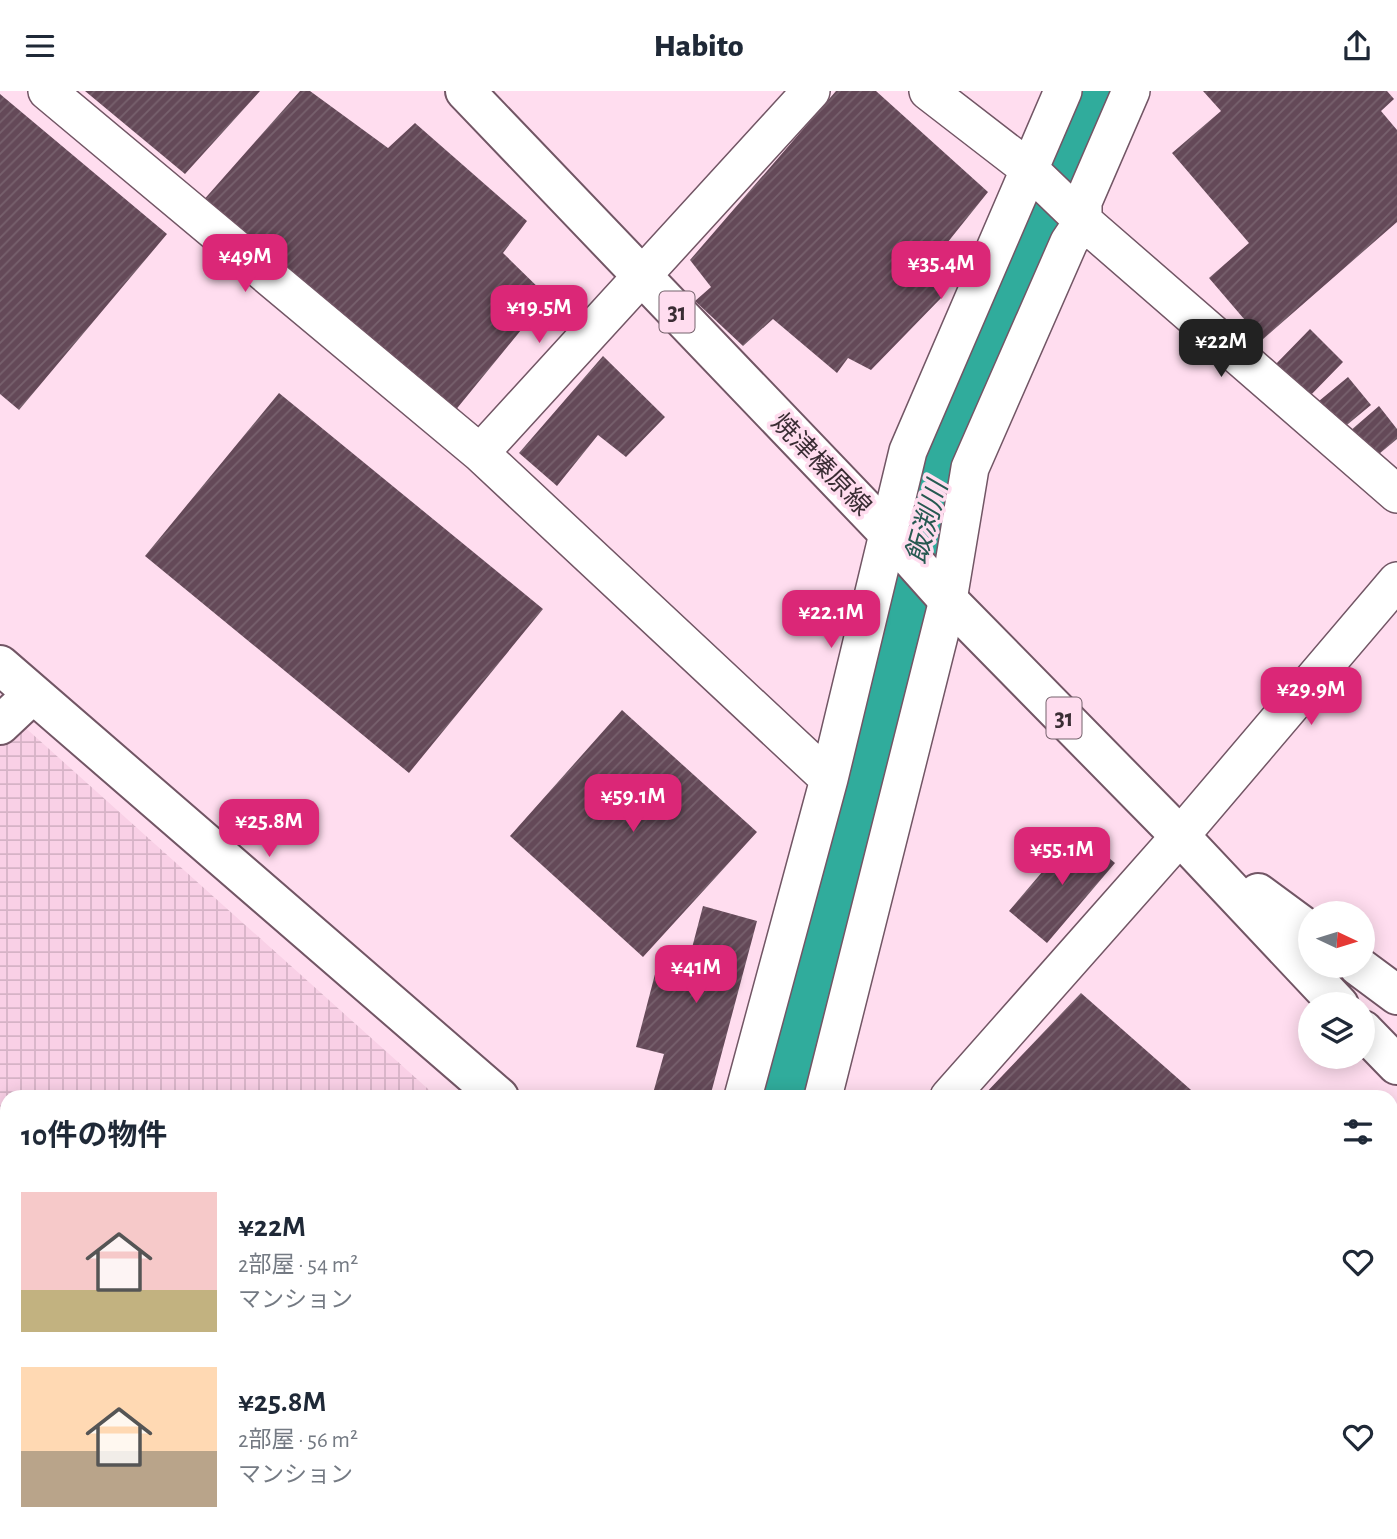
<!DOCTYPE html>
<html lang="ja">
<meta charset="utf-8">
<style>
:root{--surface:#fff;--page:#f6f6f7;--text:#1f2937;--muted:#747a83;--accent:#db2777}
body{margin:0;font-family:"Alegreya Sans","Noto Sans JP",sans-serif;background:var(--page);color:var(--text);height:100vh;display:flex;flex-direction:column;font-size:26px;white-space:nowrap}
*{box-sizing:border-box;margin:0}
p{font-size:23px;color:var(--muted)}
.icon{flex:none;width:38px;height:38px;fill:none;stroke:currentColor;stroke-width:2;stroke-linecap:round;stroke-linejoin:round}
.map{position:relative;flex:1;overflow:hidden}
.sheet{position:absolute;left:0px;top:999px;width:1398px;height:450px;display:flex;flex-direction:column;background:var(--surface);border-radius:21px 21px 0 0;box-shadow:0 4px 18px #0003}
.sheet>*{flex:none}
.needle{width:46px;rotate:94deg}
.tools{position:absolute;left:1298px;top:810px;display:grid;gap:14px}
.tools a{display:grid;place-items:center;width:77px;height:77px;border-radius:50%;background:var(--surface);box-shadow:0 4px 18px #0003;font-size:35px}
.price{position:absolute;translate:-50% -60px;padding:0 16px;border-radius:14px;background:var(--accent);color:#fff;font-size:23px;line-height:46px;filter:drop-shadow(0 2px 4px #0008)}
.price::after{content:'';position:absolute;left:50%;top:42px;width:21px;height:16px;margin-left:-10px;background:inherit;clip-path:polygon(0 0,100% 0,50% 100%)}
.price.on{background:#222;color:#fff}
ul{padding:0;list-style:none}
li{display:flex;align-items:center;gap:21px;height:175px;padding:0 21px}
li span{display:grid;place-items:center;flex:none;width:196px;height:140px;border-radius:0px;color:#555}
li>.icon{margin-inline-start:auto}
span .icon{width:84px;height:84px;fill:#fffc;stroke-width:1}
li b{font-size:30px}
h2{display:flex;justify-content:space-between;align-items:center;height:84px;padding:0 21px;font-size:30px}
header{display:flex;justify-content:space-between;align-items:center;height:91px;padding:0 21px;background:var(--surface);font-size:32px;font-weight:800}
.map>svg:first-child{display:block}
.industrial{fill:url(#industrial-grid)}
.water{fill:#30ac9c}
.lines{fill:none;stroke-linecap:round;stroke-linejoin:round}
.river{stroke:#30ac9c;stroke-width:54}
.building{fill:url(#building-hatch)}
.minor-casing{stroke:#725665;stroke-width:40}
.tertiary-casing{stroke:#725665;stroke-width:42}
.primary-casing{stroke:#725665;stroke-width:42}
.minor{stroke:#fff;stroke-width:37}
.tertiary{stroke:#fff;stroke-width:38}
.primary{stroke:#fff;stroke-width:38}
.labels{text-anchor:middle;stroke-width:7;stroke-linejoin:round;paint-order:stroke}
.shield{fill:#ffddef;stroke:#75626c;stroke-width:2}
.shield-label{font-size:24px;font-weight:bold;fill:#3a2d34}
.street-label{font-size:26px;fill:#3a2d34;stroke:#ffddef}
.water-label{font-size:28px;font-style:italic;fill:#275951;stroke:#ffddef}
</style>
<header><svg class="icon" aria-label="menu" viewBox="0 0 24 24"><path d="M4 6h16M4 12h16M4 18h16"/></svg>Habito<svg class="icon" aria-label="share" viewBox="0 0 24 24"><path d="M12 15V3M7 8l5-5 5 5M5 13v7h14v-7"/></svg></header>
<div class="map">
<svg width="1397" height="1448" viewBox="0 0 1397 1448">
<defs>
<pattern id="industrial-grid" width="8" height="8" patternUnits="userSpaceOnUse" patternTransform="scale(1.75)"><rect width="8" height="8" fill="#f9d0e6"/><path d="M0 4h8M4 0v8" fill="none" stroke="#d6b3c6"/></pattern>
<pattern id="building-hatch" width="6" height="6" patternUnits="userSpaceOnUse" patternTransform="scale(1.75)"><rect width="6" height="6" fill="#644958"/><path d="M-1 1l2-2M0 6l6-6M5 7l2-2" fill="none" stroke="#77616d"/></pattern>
</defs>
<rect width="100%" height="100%" fill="#ffddef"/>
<path class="industrial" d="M0 614 437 1006H7V1347L0 1340Z
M105 1442H652L651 1448H111Z"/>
<path class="water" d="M0 1361 7 1368V1442H80L86 1448H0Z"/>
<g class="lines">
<path class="river" d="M784 1006 884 579 930 405 1106 0
M688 1448 689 1442"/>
</g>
<path class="building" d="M85 0H260L185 83Z
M300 0H310L388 57 415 32 527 130 503 162 548 206 454 321 201 112Z
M836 0H876L988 101 923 182 943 205 871 279 848 267 837 282 773 228 743 255 695 210 711 196 690 169Z
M1203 0H1387L1394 8 1381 20 1397 39V131L1262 249 1209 187 1249 152 1172 62 1221 20Z
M0 3 167 143 19 319 0 303Z
M1310 238 1343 271 1307 308 1274 275Z
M603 265 665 326 626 366 598 344 557 395 519 362Z
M1348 286 1371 314 1342 338 1319 310Z
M279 302 543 518 409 682 145 465Z
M1379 315 1397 338V348L1373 368 1350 340Z
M622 619 757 741 643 866 510 745Z
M1077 740 1115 772 1047 852 1009 820Z
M703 815 757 830 710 1006H652L664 963 636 956 660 864 688 872Z
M1081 902 1199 1006H982Z
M1391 1153 1397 1158V1367L1391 1362Z
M305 1442H470L476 1448H299Z
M1087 1442H1212L1206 1448H1094Z"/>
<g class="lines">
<defs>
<path id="minor" d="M47 0 480 362 829 688 743 1006
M928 0 1029 78 1083 130 1397 403
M480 362 811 0
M829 688 908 360 1063 0
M823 1006 948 509 970 377 1069 151 1083 130V111L1131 0
M949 1006 1180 745 1397 490"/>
<path id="tertiary" d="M0 574 499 1006
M0 634 33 603
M1000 1442 1007 1448
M843 1448 849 1442"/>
<path id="primary" d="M465 0 889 443 948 509 1180 745 1339 914
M1258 802 1311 841
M1358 875 1397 904
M1363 939 1397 974"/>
</defs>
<use href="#minor" class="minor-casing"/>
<use href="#tertiary" class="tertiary-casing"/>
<use href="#primary" class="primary-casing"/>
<use href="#minor" class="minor"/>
<use href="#tertiary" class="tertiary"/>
<use href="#primary" class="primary"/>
</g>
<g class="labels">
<g class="shield">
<rect x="659.5" y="200.5" width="35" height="41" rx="5"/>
<rect x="1046.5" y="606.5" width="35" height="41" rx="5"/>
</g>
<g class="shield-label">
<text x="677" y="229">31</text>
<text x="1064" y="635">31</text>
</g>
<g class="street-label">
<text transform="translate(822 373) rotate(46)" y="9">焼津榛原線</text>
</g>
<g class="water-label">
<text transform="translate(926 431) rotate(-74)" y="10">飯渕川</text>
</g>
</g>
</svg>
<div class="tools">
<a><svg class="needle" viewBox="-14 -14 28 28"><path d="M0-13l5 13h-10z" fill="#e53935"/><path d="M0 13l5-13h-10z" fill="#747a83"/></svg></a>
<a><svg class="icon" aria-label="layers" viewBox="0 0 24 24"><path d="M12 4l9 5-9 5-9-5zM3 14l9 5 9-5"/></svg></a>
</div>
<b class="price" style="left:245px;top:203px">¥49M</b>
<b class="price" style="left:941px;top:210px">¥35.4M</b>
<b class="price" style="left:539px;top:254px">¥19.5M</b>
<b class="price on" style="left:1221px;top:288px">¥22M</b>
<b class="price" style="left:831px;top:559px">¥22.1M</b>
<b class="price" style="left:1311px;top:636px">¥29.9M</b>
<b class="price" style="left:633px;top:743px">¥59.1M</b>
<b class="price" style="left:269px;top:768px">¥25.8M</b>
<b class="price" style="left:1062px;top:796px">¥55.1M</b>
<b class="price" style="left:696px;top:914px">¥41M</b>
<section class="sheet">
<h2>10件の物件<svg class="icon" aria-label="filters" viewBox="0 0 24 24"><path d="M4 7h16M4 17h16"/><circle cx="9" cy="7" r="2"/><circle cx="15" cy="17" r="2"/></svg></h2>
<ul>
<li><span style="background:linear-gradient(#f6c9c9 70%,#c2b280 0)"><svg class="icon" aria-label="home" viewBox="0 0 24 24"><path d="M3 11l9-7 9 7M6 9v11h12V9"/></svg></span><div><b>¥22M</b><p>2部屋 · 54 m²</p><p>マンション</p></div><svg class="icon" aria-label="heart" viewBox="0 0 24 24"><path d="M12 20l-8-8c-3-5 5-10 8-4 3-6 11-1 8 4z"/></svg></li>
<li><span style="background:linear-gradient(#ffd9b3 60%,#b9a48a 0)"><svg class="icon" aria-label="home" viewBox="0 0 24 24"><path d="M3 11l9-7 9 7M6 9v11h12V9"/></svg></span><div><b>¥25.8M</b><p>2部屋 · 56 m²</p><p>マンション</p></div><svg class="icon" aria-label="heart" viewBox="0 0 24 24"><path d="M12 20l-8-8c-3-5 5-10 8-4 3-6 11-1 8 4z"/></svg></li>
</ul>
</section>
</div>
